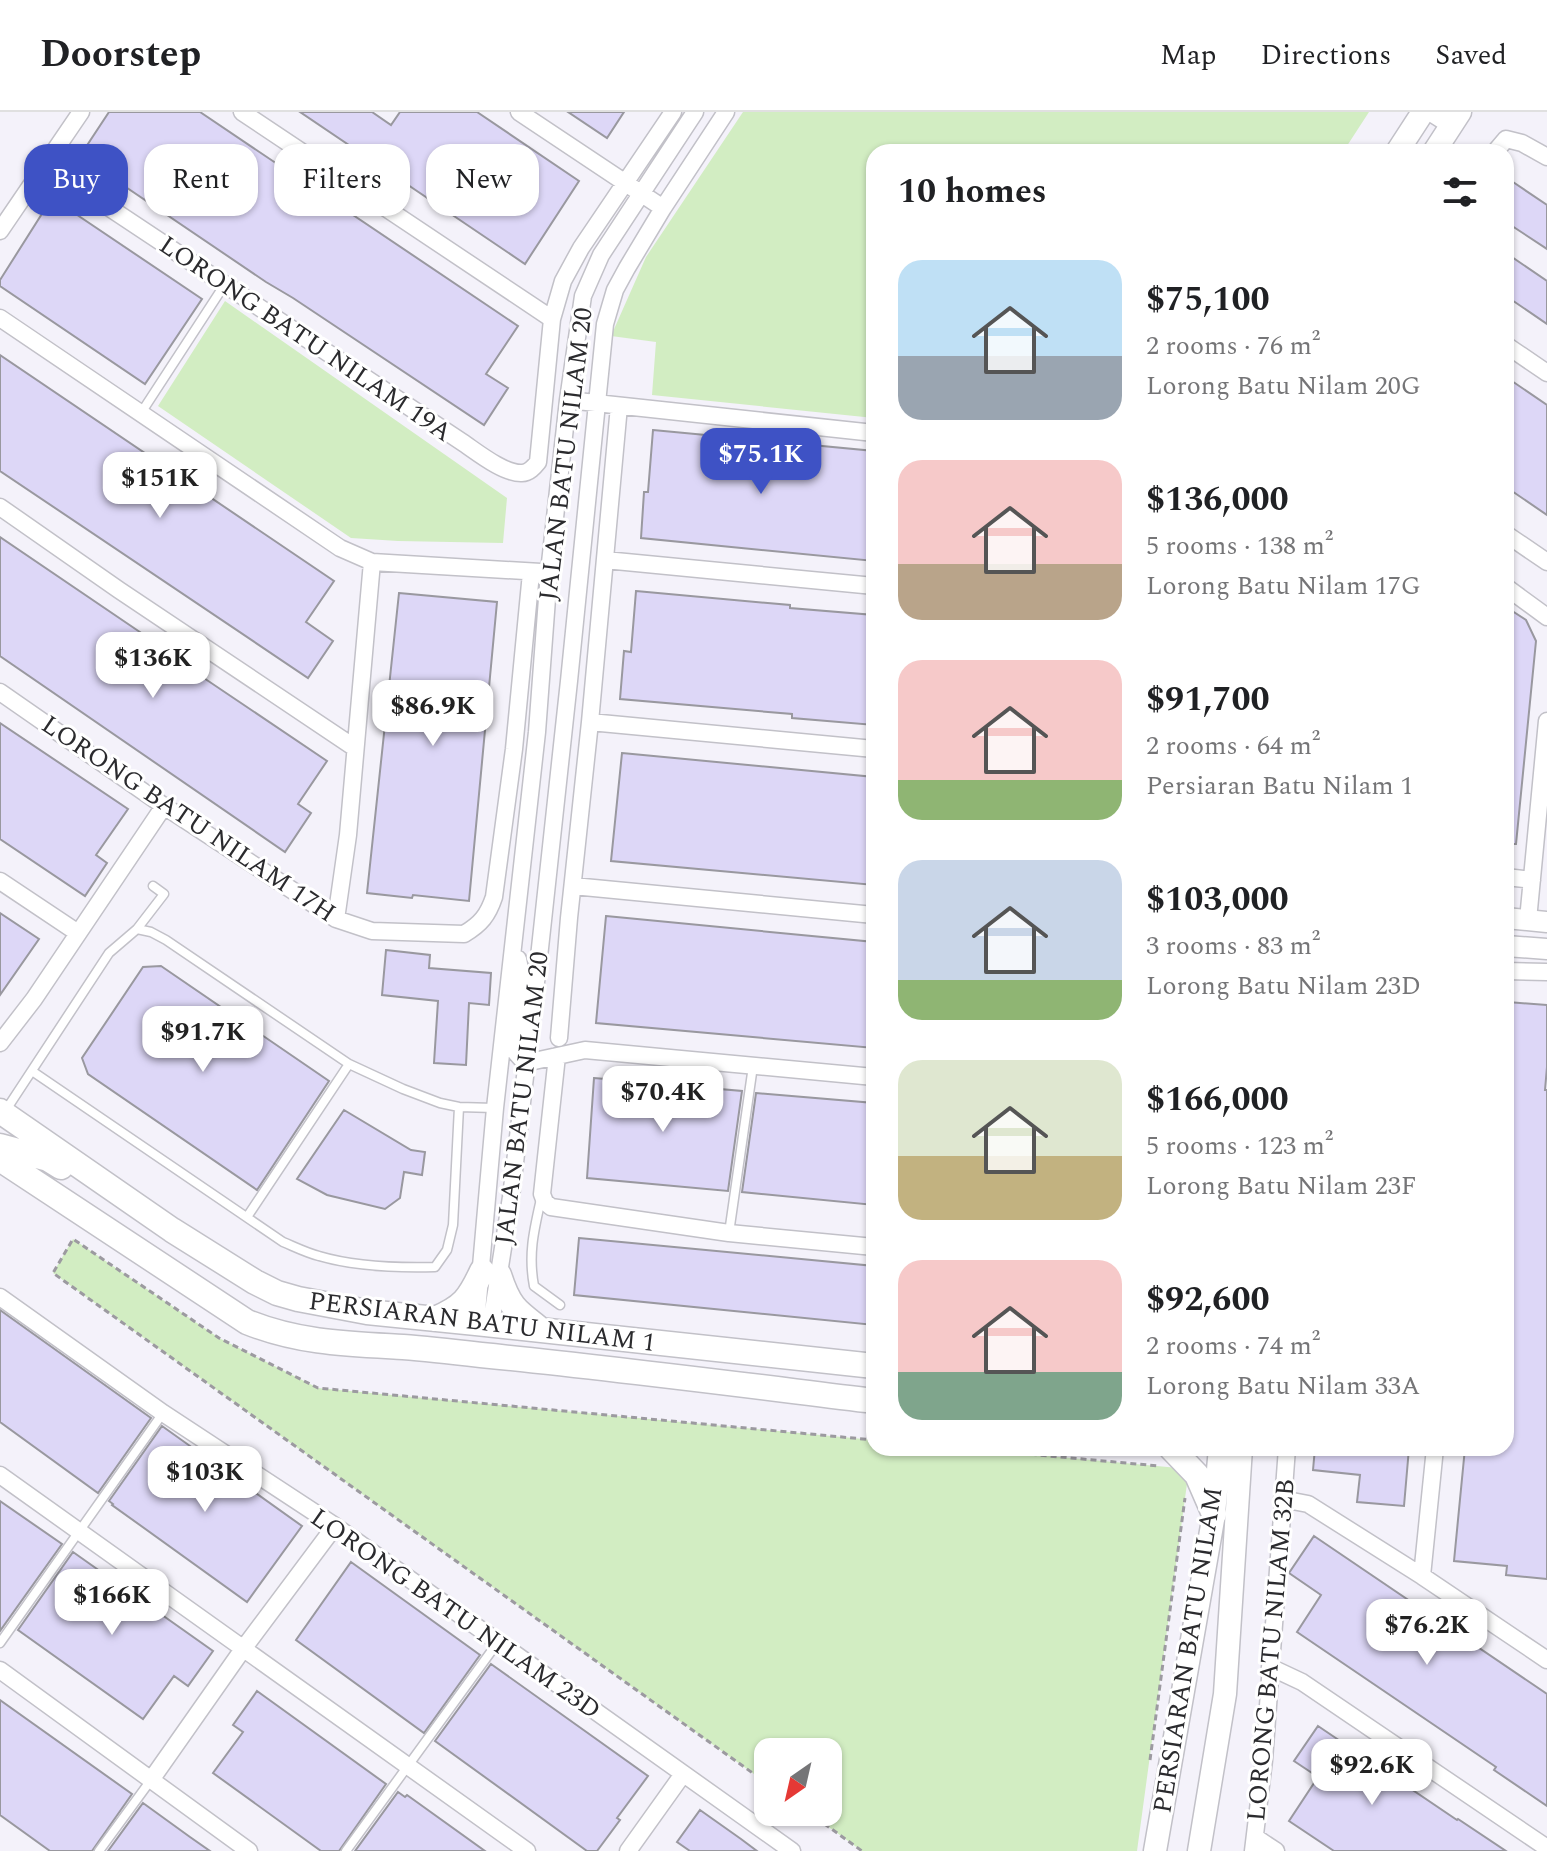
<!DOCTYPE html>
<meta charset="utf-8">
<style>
:root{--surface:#fff;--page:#f2f2f2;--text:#202124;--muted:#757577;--line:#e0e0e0;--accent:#3e52c5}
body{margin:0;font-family:Spectral,serif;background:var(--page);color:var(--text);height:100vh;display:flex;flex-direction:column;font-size:30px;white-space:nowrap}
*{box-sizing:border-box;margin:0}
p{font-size:26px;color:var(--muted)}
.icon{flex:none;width:44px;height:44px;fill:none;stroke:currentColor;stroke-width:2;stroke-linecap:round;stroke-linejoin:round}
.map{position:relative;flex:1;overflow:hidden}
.details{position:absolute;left:866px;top:32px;width:648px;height:1312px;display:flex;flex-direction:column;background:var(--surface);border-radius:24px;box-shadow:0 2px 6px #0004}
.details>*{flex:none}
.banner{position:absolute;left:24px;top:32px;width:722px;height:72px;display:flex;gap:16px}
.needle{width:52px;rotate:214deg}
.controls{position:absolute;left:754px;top:1626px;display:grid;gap:16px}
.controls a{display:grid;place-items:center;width:88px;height:88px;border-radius:16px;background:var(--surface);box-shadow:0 2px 6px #0004;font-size:40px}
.price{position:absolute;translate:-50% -68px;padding:0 18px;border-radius:16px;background:#fff;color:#222;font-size:26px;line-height:52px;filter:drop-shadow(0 2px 4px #0008)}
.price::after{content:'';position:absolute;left:50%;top:48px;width:24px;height:18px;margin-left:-12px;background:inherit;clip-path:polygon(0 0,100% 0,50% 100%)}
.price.on{background:var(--accent);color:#fff}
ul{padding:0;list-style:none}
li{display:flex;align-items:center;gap:24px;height:200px;padding:0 32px}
li span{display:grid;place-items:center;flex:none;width:224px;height:160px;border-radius:24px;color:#555}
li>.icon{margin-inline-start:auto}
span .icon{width:96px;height:96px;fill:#fffc;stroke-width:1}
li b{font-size:34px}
h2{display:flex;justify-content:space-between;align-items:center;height:96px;padding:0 32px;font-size:34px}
.chip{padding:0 28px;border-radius:24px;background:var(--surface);box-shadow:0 2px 6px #0004;font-size:28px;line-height:72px}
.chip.on{background:var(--accent);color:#fff}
header{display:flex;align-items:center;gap:48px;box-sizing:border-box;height:112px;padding:0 40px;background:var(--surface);border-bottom:2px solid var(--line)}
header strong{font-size:38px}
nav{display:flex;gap:44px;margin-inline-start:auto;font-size:28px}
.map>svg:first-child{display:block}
.green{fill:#d2edc2}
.building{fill:#ddd7f7;stroke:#99989f;stroke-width:2}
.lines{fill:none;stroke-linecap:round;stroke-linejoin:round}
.service-casing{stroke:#c2c1c8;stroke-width:11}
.minor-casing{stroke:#c2c1c8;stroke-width:19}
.tertiary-casing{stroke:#c2c1c8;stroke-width:23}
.secondary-casing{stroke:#c2c1c8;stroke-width:25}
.primary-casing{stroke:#c2c1c8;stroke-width:27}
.path{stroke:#9c9aa0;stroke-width:3;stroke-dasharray:6 4;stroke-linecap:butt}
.service{stroke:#fff;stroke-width:8}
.minor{stroke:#fff;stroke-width:16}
.tertiary{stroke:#fff;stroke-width:20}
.secondary{stroke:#fff;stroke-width:22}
.primary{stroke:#fff;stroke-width:24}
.labels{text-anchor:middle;stroke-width:6;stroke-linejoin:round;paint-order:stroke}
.street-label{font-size:26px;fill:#2b2b2e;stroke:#fff}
</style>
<header>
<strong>Doorstep</strong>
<nav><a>Map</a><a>Directions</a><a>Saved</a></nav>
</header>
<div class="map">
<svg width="1547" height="1739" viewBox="0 0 1547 1739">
<rect width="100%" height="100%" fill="#f4f2fa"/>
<path class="green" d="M743 0H1369L1343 40H874V306L652 283 656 230 611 224 646 145Z
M225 189 507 386 503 431 398 429 351 426 158 294Z
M73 1127 219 1226 318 1276 874 1328V1336H961L1189 1357 1137 1739H862L808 1700H828V1640H768V1672L53 1161Z"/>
<path class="building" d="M109 0H200L518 214 486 262 508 276 484 313 293 186 266 170 80 44Z
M300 0H372L391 13 400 0H477L579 69 525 152Z
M568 0H624L607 26Z
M1513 70 1547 93V137L1506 110V79Z
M52 86 202 187 145 272 0 174V168Z
M1506 141 1547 169V212L1506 184Z
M0 243 334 469 306 510 333 529 308 566 0 359Z
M1506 265 1547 293V403L1506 375Z
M653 318 874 339V449L641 426 644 380H648Z
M0 425 187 552 186 554 327 649 298 692 311 701 285 740 0 544Z
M636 479 790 493V496L874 503V613L792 606V602L620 587 624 539 631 540Z
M399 481 497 490 469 789 413 783 412 786 367 781Z
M1506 495 1526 508 1536 529 1516 732H1506Z
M0 611 128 697 96 743 107 751 85 784 0 727Z
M622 641 874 665V773L611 749Z
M0 801 39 827 0 883Z
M606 804 874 830V936L596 911Z
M386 838 430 843 429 856 491 861 489 893 469 891 466 953 434 951 438 889 382 883Z
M161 854 329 969 257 1078 88 962 82 946 143 855Z
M1508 890 1547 893V955L1545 978H1547V1467L1506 1463 1507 1454 1454 1449 1465 1336H1506V917Z
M594 966 742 979 728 1079 587 1066Z
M756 981 874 991V1093L742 1080Z
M344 998 411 1038 425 1040 422 1063 404 1060 400 1086 385 1097 327 1083 297 1067Z
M579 1126 874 1154V1213L574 1183Z
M0 1198 151 1306 98 1381 0 1310Z
M162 1314 302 1414 247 1490 112 1393 113 1392 109 1389Z
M1315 1336H1409L1404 1394 1357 1390 1360 1363 1313 1358Z
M0 1389 62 1432 0 1519Z
M1314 1424 1547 1582V1694L1494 1658 1496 1655 1297 1520 1321 1483 1289 1461Z
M73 1440 213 1539 188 1574 174 1564 143 1607 18 1518Z
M351 1450 480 1543 424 1621 296 1528Z
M491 1552 648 1664 617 1706 620 1708 597 1739H587L435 1629Z
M257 1579 386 1672 339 1739H321L213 1661 243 1620 233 1613Z
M0 1588 132 1682 92 1739H50L0 1703Z
M1318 1614 1457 1708 1458 1707 1506 1739H1334L1289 1709 1318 1665 1294 1649Z
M398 1680 405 1685 407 1683 485 1739H355Z
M143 1691 190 1725 210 1739H108Z
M700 1698 741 1727 757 1739H690L677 1730Z"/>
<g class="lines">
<defs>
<path id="service" d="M141 301 225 172
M137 817 164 782 153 774
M32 959 283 1130C295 1135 307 1141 319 1144 356 1155 397 1156 435 1155L447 1138 453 1113 459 995
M6 998 109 841 137 817 151 820 166 828 349 952 403 977 440 991 459 995 494 996
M541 1087C534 1118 528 1142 534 1174L560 1193
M247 1105 349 952
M729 1121 753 954
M0 1531 163 1301
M99 1739 151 1668
M346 1739 498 1530"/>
<path id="minor" d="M242 0 552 207
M519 0 663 96
M1495 40 1506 27 1522 31 1547 45
M45 53 462 330C477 340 504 362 522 361 529 361 534 355 538 350L552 207 563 169 581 136 673 0
M0 119 81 0
M0 206 340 436 372 450 541 460
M1506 233 1547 261
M568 288 874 321
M0 395 119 478 355 636
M1506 422 1547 450
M605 448 874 474
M1506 475 1547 505
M0 580 164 694 336 807 372 819 464 822C481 812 488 803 494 785L514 637 531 461
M590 610 874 637
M1506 765 1532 768
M0 769 78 821
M573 774 874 803
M336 807 348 723 372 450
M1528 808 1547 609
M518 847 523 872 516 936V941L525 951 585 938 874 965
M1506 859 1547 860
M559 926 569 806 590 610 619 294
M0 931 34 887 164 694
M557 944 542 1082 545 1090 551 1095 729 1121 874 1135
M0 1185 163 1301 335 1414 792 1739
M476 1211 495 996 537 620 549 460 568 288 583 184 601 143 695 0
M491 1212 511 1085 540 836 569 569 605 212 615 178 627 156 663 96 726 0
M0 1363 527 1739
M1282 1387 1308 1392 1422 1464 1547 1548
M1422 1464 1435 1336
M1270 1555 1302 1570 1547 1736
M0 1558 249 1739
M151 1668 243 1537 335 1414
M1255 1725 1276 1739
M628 1739 683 1662
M1253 1739 1264 1648 1287 1336"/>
<path id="tertiary" d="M1433 0 1452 12
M1506 806 1547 810
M1506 834 1547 837"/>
<path id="secondary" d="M1397 40 1423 0
M1434 40 1460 0
M1155 1739 1214 1402 1220 1336
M1199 1739 1225 1582 1241 1336"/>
<path id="primary" d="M0 999 172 1118 255 1170 277 1181 298 1187 367 1200 476 1211 874 1254
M0 1034 48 1047 61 1055
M0 1047 247 1210C299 1231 348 1232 403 1235 429 1237 455 1240 481 1243 612 1256 743 1273 874 1289
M499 1163C509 1194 515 1198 540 1217
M435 1207C463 1195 469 1187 482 1159
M1171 1336 1197 1363 1214 1402"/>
</defs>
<use href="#service" class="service-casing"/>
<use href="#minor" class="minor-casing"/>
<use href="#tertiary" class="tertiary-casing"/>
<use href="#secondary" class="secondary-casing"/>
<use href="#primary" class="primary-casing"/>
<path class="path" d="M961 1336 1159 1354
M1150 1648 1185 1386
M768 1672 53 1161 73 1127 219 1226 318 1276 874 1328
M808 1700 862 1739"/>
<use href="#service" class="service"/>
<use href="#minor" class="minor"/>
<use href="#tertiary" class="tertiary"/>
<use href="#secondary" class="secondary"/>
<use href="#primary" class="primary"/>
</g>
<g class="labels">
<g class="street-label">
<text transform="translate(306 226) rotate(34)" y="9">LORONG BATU NILAM 19A</text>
<text transform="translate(565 342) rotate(-83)" y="9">JALAN BATU NILAM 20</text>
<text transform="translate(189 706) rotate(34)" y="9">LORONG BATU NILAM 17H</text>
<text transform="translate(521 986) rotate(-83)" y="9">JALAN BATU NILAM 20</text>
<text transform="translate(482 1209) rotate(7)" y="9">PERSIARAN BATU NILAM 1</text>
<text transform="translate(456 1501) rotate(35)" y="9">LORONG BATU NILAM 23D</text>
<text transform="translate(1187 1538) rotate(-81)" y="9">PERSIARAN BATU NILAM</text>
<text transform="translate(1270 1538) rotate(-85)" y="9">LORONG BATU NILAM 32B</text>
</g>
</g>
</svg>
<div class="controls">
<a><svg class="needle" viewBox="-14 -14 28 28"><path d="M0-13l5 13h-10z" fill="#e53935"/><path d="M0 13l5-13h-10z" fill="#757577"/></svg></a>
</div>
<b class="price on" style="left:761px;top:384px">$75.1K</b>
<b class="price" style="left:160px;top:408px">$151K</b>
<b class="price" style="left:153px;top:588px">$136K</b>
<b class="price" style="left:433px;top:636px">$86.9K</b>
<b class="price" style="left:203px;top:962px">$91.7K</b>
<b class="price" style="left:663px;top:1022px">$70.4K</b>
<b class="price" style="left:205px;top:1402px">$103K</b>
<b class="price" style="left:112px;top:1525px">$166K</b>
<b class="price" style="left:1427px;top:1555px">$76.2K</b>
<b class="price" style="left:1372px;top:1695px">$92.6K</b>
<div class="banner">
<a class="chip on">Buy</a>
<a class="chip">Rent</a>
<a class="chip">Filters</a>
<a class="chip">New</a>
</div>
<section class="details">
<h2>10 homes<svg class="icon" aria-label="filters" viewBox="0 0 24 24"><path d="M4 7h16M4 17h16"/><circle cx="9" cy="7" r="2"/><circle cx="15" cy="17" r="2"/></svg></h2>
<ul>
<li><span style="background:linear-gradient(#bfe0f5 60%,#9aa5b1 0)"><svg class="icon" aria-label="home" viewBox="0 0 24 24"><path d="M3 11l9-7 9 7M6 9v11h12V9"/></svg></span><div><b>$75,100</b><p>2 rooms · 76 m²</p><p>Lorong Batu Nilam 20G</p></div></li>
<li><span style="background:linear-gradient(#f6c9c9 65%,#b9a48a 0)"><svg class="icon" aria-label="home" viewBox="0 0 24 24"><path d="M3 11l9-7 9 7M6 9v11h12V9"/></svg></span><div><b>$136,000</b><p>5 rooms · 138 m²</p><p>Lorong Batu Nilam 17G</p></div></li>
<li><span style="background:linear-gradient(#f6c9c9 75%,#8fb573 0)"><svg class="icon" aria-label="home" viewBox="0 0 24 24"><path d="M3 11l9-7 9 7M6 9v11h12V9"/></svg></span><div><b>$91,700</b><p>2 rooms · 64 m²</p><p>Persiaran Batu Nilam 1</p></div></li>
<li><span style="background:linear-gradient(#c9d6e8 75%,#8fb573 0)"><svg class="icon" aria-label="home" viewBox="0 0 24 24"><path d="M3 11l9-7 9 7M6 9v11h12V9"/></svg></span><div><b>$103,000</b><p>3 rooms · 83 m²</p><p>Lorong Batu Nilam 23D</p></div></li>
<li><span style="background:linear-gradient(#dfe7d0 60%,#c2b280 0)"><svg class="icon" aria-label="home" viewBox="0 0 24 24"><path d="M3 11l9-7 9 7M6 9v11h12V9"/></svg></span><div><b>$166,000</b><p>5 rooms · 123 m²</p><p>Lorong Batu Nilam 23F</p></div></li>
<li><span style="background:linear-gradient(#f6c9c9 70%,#7fa58c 0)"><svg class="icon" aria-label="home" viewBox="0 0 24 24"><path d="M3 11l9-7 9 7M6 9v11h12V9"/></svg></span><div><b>$92,600</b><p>2 rooms · 74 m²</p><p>Lorong Batu Nilam 33A</p></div></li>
</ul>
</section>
</div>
